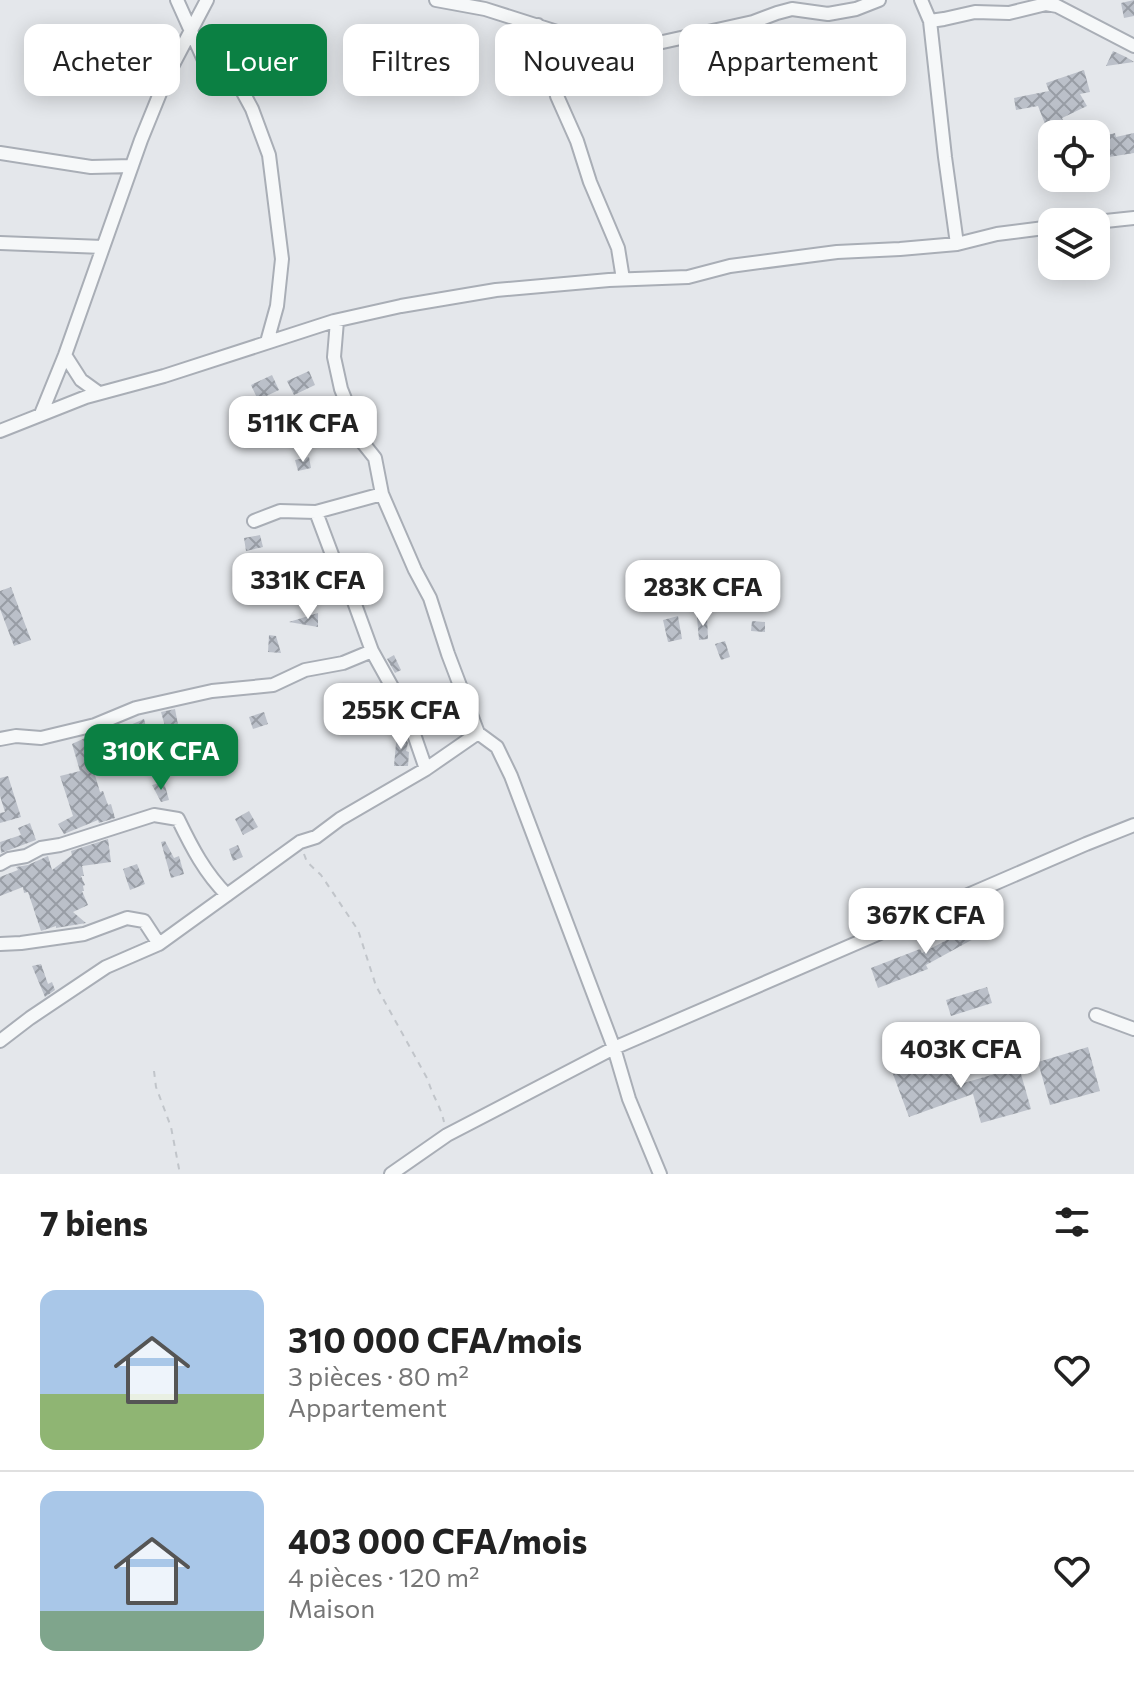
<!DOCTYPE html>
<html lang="fr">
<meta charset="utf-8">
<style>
:root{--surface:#fff;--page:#f2f2f2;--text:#222;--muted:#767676;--line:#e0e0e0;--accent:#0b8043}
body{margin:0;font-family:Commissioner,sans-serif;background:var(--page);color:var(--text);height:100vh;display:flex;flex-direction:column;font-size:30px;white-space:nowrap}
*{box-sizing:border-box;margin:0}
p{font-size:26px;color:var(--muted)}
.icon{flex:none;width:44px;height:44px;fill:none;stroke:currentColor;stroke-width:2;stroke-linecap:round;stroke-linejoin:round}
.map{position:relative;height:1174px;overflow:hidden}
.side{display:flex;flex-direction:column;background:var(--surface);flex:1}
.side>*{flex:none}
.top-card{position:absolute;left:24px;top:24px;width:1086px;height:72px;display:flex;gap:16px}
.tools{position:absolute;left:1038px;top:120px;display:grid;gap:16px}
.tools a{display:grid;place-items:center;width:72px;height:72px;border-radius:16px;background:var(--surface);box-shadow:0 4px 20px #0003;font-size:40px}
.price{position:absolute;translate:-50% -68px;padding:0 18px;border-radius:16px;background:#fff;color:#222;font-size:26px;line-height:52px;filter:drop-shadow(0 2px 4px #0008)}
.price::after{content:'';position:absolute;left:50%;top:48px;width:24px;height:18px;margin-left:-12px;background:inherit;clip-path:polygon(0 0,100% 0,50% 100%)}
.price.on{background:var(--accent);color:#fff}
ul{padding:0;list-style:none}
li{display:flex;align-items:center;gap:24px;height:200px;padding:0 40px}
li+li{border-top:2px solid var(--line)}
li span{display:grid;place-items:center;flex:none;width:224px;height:160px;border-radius:16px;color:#555}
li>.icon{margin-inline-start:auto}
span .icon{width:96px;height:96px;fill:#fffc;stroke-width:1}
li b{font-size:34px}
h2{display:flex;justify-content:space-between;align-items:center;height:96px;padding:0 40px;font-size:34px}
.tag{padding:0 28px;border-radius:16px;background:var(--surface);box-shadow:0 4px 20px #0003;font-size:28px;line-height:72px}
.tag.on{background:var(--accent);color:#fff}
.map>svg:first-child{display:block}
.building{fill:url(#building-cross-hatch)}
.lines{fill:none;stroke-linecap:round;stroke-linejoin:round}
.minor-casing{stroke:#a9aeb6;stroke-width:16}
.path{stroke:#c1c5ca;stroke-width:2;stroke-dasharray:6 6;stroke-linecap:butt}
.minor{stroke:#f6f8f9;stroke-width:12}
</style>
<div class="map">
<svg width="1134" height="1174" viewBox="0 0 1134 1174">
<defs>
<pattern id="building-cross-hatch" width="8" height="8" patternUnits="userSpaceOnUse" patternTransform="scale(2)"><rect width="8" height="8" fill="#bbc0c9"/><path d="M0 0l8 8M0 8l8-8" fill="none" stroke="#989da5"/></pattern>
</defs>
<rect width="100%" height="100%" fill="#e4e7eb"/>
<path class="building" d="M1134 0V16L1124 18 1121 3Z
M1113 51 1126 57 1134 62 1106 66Z
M1084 70 1090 92 1080 94 1087 106 1062 118 1069 134H1049L1038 106 1016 110 1014 98 1049 91 1046 83Z
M1115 133 1116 137 1134 133V153L1109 157 1104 136Z
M309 371 315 385 294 395 287 381Z
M272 375 279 390 258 400 251 385Z
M309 457 311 468 298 471 295 460Z
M260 535 263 547 246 551 244 538Z
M11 587 31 640 14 646 0 609V591Z
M318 613V627L289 622Z
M678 616 682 639 668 642 663 620Z
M707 616 708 639 699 640 697 617Z
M752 621 765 622V632L751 631Z
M269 635 276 636 281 653 268 652Z
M725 641 730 657 721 660 715 644Z
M394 655 401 670 395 673 387 659Z
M423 690 437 696 435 704 420 699Z
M175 709 179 730H177L182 748 172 751 161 712Z
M264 712 268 724 253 729 249 717Z
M144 719 154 759 136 762 128 726Z
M397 732 404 733 408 743 406 751 409 752 408 766H394Z
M85 738 90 751 88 752 100 792 103 791 108 805 111 804 115 818 99 823 98 820 64 834 58 824 73 816 60 776 80 771 72 744Z
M8 776 21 817 0 823V813L5 812 0 796V778Z
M164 782 169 800 161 802 152 785Z
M249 811 258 827 243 835 235 819Z
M30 823 36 840 1 853 0 842 21 835 18 828Z
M108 839 111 862 82 866 84 876H81L85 885 83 886 84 891H82L88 905 73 912 86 923 56 928V926L41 931 28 892 24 893 23 887 0 896V877L18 870 16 867 28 865 48 856 52 870 72 855 71 851Z
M165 841 174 858 179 856 184 874 171 878 161 842Z
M238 845 243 857 233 861 229 849Z
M137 864 145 884 130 890 123 869Z
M991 917 997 926 926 965 928 969 878 988 871 968 920 949 922 953Z
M41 964 48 984 52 982 55 990 45 997 32 966Z
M987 987 992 1003 951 1016 946 1000Z
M1088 1047 1100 1091 1050 1105 1038 1062Z
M946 1055 957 1085 1019 1067 1031 1109 981 1123 973 1094 909 1117 893 1074Z"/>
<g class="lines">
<defs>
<path id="minor" d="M177 0 208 69 239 85 252 109 269 155 282 259 277 306 267 342
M436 0 485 9 598 45 631 49 753 22 777 13 792 9 828 14 856 9 879 0
M921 0 930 21 945 157 957 244
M930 21 944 19 975 12 1009 13 1046 4 1057 6 1134 46
M538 25 546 49 557 96 577 141 590 182 618 248 623 279
M0 153 91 167 132 166
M1096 222 1134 218
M0 243 103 247
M337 321 334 357 341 389 363 443 375 458 382 494 415 570 430 598 448 654 478 733
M65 355 81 380 99 393
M41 414 65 355 141 140 167 76 207 0
M0 431 86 397 164 376 334 321 401 306 496 290 609 280 688 277 730 266 837 252 900 249 957 244 997 234 1052 227
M316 512 334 560 353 599 372 651 407 714 426 769
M254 521 280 511 316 512 382 494
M0 739 16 736 41 738 95 725 136 708 212 691 273 685 305 670 343 663 372 651
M0 864 9 859 26 856 41 848 60 845 154 815 178 819C192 848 205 873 227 895
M0 944 21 943 84 934 127 918 144 921 159 944
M1096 1015 1134 1029
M0 1041 30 1018 106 967 159 944 300 842 316 837 340 819 426 769 478 733 497 747 511 776 614 1048 629 1099 660 1174
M391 1174 447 1135 614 1048 1086 844 1134 825"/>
</defs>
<use href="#minor" class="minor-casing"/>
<path class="path" d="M304 854 307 862 321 875 358 930 376 986 428 1080C432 1095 441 1107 444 1122
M154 1071 156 1087 171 1127 180 1174"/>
<use href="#minor" class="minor"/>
</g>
</svg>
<div class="tools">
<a><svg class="icon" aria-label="locate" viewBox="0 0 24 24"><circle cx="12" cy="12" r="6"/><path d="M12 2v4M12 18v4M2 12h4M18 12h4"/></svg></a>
<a><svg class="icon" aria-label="layers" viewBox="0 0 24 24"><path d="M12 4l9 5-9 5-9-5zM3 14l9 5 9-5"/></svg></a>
</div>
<b class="price" style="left:303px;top:464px">511K CFA</b>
<b class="price" style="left:308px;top:621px">331K CFA</b>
<b class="price" style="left:703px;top:628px">283K CFA</b>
<b class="price" style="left:401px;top:751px">255K CFA</b>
<b class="price on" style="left:161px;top:792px">310K CFA</b>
<b class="price" style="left:926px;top:956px">367K CFA</b>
<b class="price" style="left:961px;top:1090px">403K CFA</b>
<div class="top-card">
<a class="tag">Acheter</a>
<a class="tag on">Louer</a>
<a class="tag">Filtres</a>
<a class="tag">Nouveau</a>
<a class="tag">Appartement</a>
</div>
</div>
<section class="side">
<h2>7 biens<svg class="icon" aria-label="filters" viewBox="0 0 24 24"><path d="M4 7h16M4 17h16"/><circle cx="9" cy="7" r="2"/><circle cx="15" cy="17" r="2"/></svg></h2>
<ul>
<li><span style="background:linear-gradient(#a9c7e8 65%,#8fb573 0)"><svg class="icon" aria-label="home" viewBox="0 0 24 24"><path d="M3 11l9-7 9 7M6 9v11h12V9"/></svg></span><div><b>310 000 CFA/mois</b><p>3 pièces · 80 m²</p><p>Appartement</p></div><svg class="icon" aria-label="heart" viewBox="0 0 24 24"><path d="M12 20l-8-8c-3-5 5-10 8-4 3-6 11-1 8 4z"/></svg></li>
<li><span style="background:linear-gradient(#a9c7e8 75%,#7fa58c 0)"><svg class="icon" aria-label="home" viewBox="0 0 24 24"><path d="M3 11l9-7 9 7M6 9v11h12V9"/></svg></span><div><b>403 000 CFA/mois</b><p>4 pièces · 120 m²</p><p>Maison</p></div><svg class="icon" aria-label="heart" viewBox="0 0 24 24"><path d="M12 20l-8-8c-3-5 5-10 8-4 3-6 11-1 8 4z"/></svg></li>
</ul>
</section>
